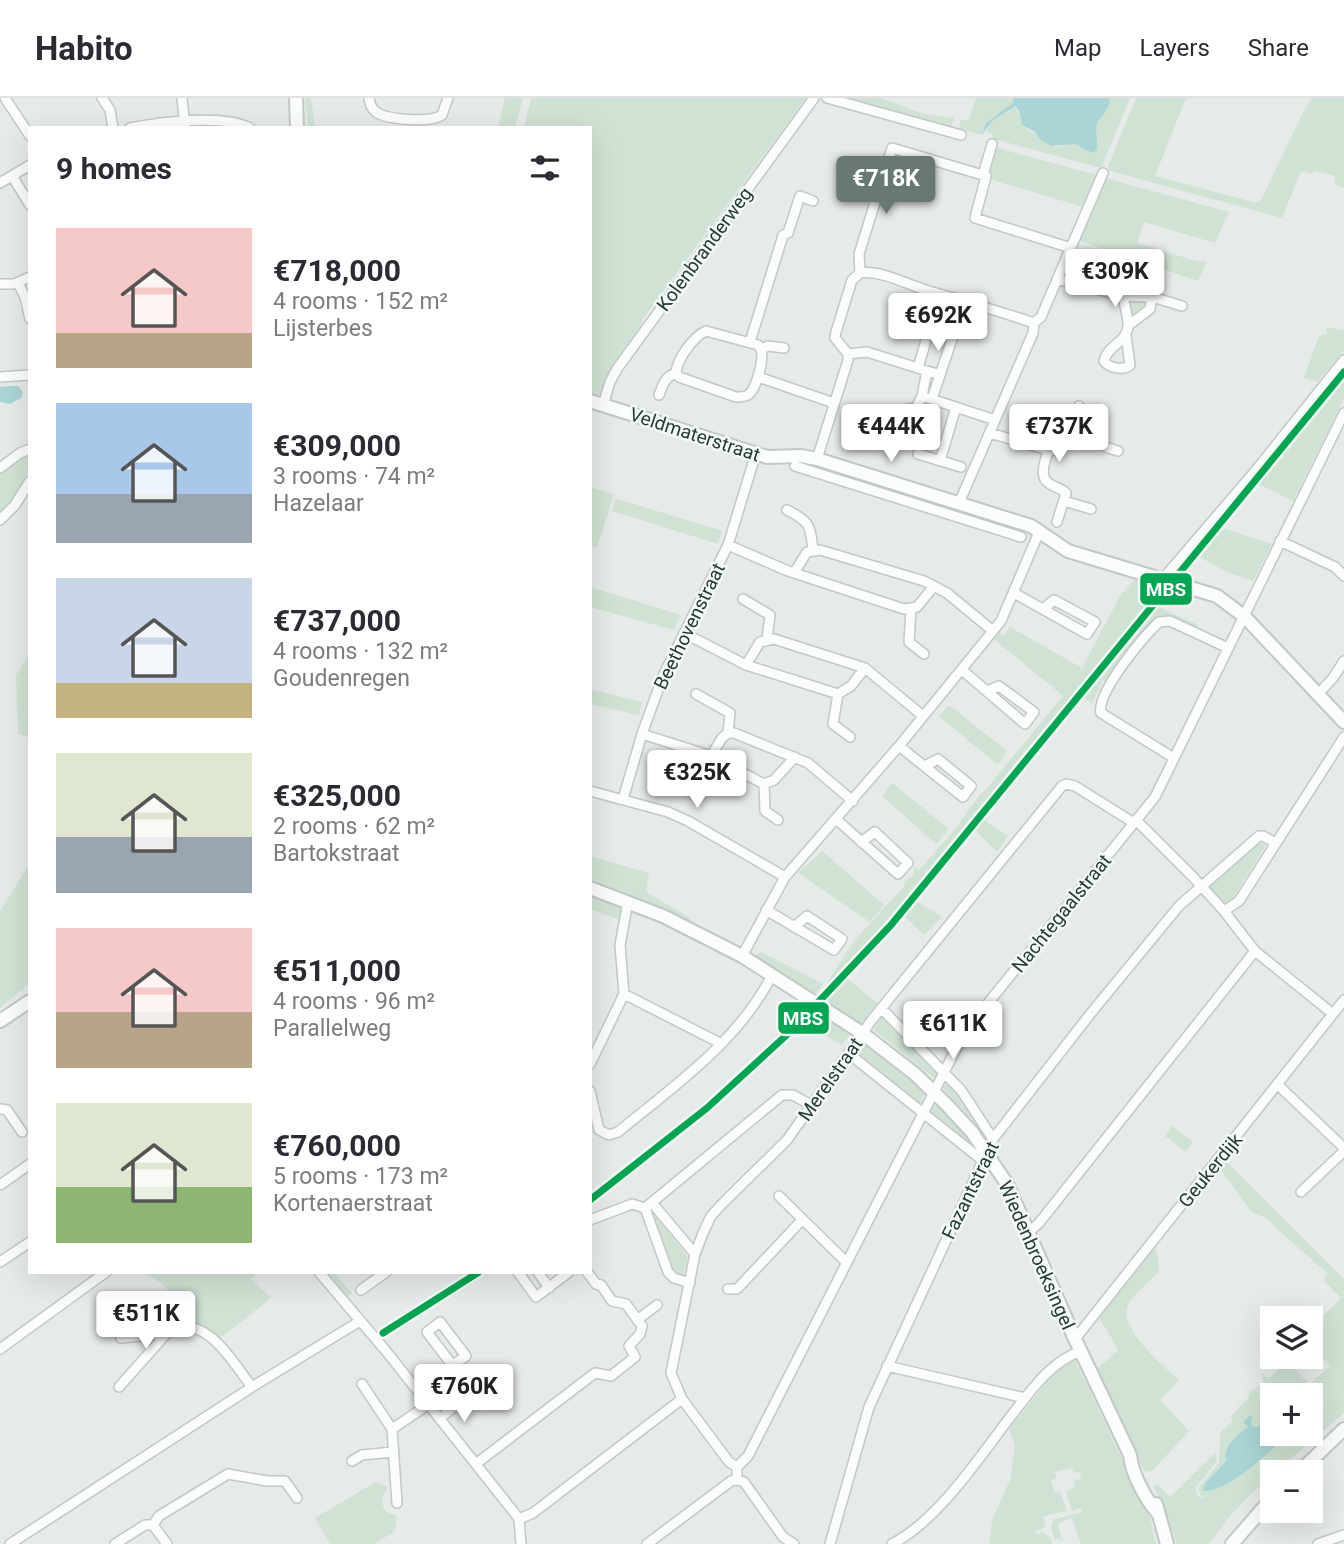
<!DOCTYPE html>
<meta charset="utf-8">
<style>
:root{--surface:#fff;--page:#f2f2f3;--text:#2b2b33;--muted:#7c7c81;--line:#e1e1e2;--accent:#687972}
body{margin:0;font-family:Roboto,sans-serif;background:var(--page);color:var(--text);height:100vh;display:flex;flex-direction:column;font-size:26px;white-space:nowrap}
*{box-sizing:border-box;margin:0}
p{font-size:23px;color:var(--muted)}
.icon{flex:none;width:38px;height:38px;fill:none;stroke:currentColor;stroke-width:2;stroke-linecap:round;stroke-linejoin:round}
.map{position:relative;flex:1;overflow:hidden}
.drawer{position:absolute;left:28px;top:28px;width:564px;height:1148px;display:flex;flex-direction:column;background:var(--surface);border-radius:0px;box-shadow:0 7px 28px #0002}
.drawer>*{flex:none}
.tools{position:absolute;left:1260px;top:1208px;display:grid;gap:14px}
.tools a{display:grid;place-items:center;width:63px;height:63px;border-radius:0px;background:var(--surface);box-shadow:0 7px 28px #0002;font-size:35px}
.price{position:absolute;translate:-50% -60px;padding:0 16px;border-radius:7px;background:#fff;color:#222;font-size:23px;line-height:46px;filter:drop-shadow(0 2px 4px #0008)}
.price::after{content:'';position:absolute;left:50%;top:42px;width:21px;height:16px;margin-left:-10px;background:inherit;clip-path:polygon(0 0,100% 0,50% 100%)}
.price.selected{background:var(--accent);color:#fff}
ul{padding:0;list-style:none}
li{display:flex;align-items:center;gap:21px;height:175px;padding:0 28px}
li span{display:grid;place-items:center;flex:none;width:196px;height:140px;border-radius:0px;color:#555}
li>.icon{margin-inline-start:auto}
span .icon{width:84px;height:84px;fill:#fffc;stroke-width:1}
li b{font-size:30px}
h2{display:flex;justify-content:space-between;align-items:center;height:84px;padding:0 28px;font-size:30px}
header{display:flex;align-items:center;gap:42px;box-sizing:border-box;height:98px;padding:0 35px;background:var(--surface);border-bottom:2px solid var(--line)}
header strong{font-size:33px}
nav{display:flex;gap:38px;margin-inline-start:auto;font-size:24px}
.map>svg:first-child{display:block}
.green{fill:#d0e2d4;fill-rule:evenodd}
.water{fill:#aad4d5}
.lines{fill:none;stroke-linecap:round;stroke-linejoin:round}
.street-casing{stroke:#c3c7c5;stroke-width:12}
.secondary-casing{stroke:#c2c8c5;stroke-width:16}
.street{stroke:#fbfcfc;stroke-width:9}
.secondary{stroke:#fbfcfc;stroke-width:12}
.rail-1-casing{stroke:#f4f9f6;stroke-width:12}
.rail-1{stroke:#00a651;stroke-width:7}
.labels{text-anchor:middle;stroke-width:5;stroke-linejoin:round;paint-order:stroke}
.street-label{font-size:19px;fill:#243c33;stroke:#f4f9f6}
.line-badge{stroke:#f4f9f6;stroke-width:2.5}
.badge-label{font-size:19px;text-anchor:middle;font-weight:bold;fill:#fff}
</style>
<header>
<strong>Habito</strong>
<nav><a>Map</a><a>Layers</a><a>Share</a></nav>
</header>
<div class="map">
<svg width="1344" height="1446" viewBox="0 0 1344 1446">
<rect width="100%" height="100%" fill="#e6eae8"/>
<path class="green" d="M305 0H311L315 30H308Z
M505 0H523L515 30H498Z
M531 0H806L642 222 643 224 615 264 599 297 590 295V30H524Z
M848 0H881L920 15 954 20 951 29H949Z
M976 0H1013V5L986 25 982 37 959 31 961 21 969 23Z
M1110 0H1130L1101 70 994 41 992 36 986 34 992 23 1015 8 1024 29 1055 49 1075 46 1091 55C1100 40 1093 40 1098 27 1101 17 1109 11 1110 0Z
M1136 0H1186L1155 78 1257 105 1261 102 1305 10 1313 0H1344V90L1334 86 1335 78 1314 73 1312 76 1301 73 1282 120 1110 73 1108 71V68Z
M993 49 1097 77 1083 109 989 81 986 75Z
M1105 80 1229 114 1215 145 1144 124 1137 145 1196 163 1207 164 1198 183 1080 143Z
M1131 202 1144 203 1147 207 1135 220 1130 219 1128 205Z
M1327 229 1344 232V252L1317 284 1304 280 1319 238 1326 236Z
M1344 272V300L1293 403 1253 383Z
M30 354C30 381 20 398 0 416V374Z
M590 389 614 396 597 450 590 448Z
M618 401 722 433 718 446 612 413 615 402Z
M1216 428 1272 446 1253 483 1227 474 1194 456Z
M1136 480 1165 489 1068 603 844 878 877 905 860 927 818 899 854 843 905 787 904 785 915 775 913 773 915 770 919 772 952 735 981 695H983L1063 598 994 541 999 535 1003 538 1010 529 1082 570 1120 498Z
M590 489 681 517 674 532 590 509Z
M1170 490 1173 491 1172 498 1161 510 1198 527 1196 532 1167 519 1109 584 1103 582 1092 606 1084 600Z
M30 556V639L18 636 16 577Z
M590 591 642 604 639 617 590 606Z
M949 607 1007 653 998 667 939 618Z
M892 685 949 731 936 746 882 698Z
M984 722 1008 738 997 754 975 732Z
M1257 744 1266 747 1226 811 1206 787Z
M822 753 884 807 870 824 798 775Z
M590 758 649 775 646 794 687 818 702 833 590 784Z
M30 765V885L0 910V813Z
M590 795 622 808 620 822 590 811Z
M916 803 942 819 924 837 904 818Z
M761 854 823 886 815 897 809 895 754 858Z
M820 915 851 934 842 947 810 928Z
M883 917 939 973 935 981 874 932Z
M864 944 900 970 925 994 919 1008 854 958Z
M947 983 979 1021 986 1036 943 990Z
M933 1008 940 1009 976 1050V1053L929 1015Z
M1172 1028 1193 1044 1186 1054 1165 1038Z
M1226 1063 1344 1181V1315C1297 1358 1245 1392 1209 1446H1177L1154 1389 1156 1386 1159 1387 1170 1399 1216 1354 1217 1363 1196 1389 1197 1397 1202 1400H1208L1201 1398 1198 1390 1219 1365C1218 1354 1221 1346 1220 1335L1232 1323 1231 1318 1249 1299V1295L1263 1285 1262 1275 1269 1280 1287 1264 1310 1286 1330 1268 1311 1249V1241L1325 1230 1319 1222 1341 1200 1323 1182 1328 1176 1275 1129 1268 1121 1251 1113 1219 1069ZM1272 1297H1311V1335H1302L1296 1341 1279 1345 1216 1391 1205 1385 1226 1363C1223 1347 1237 1338 1248 1329L1244 1323 1251 1317V1328L1259 1329 1272 1315Z
M652 1112 688 1159 683 1179 674 1176 669 1171 650 1114Z
M1154 1148 1158 1157 1159 1173C1150 1184 1136 1193 1129 1205 1115 1228 1163 1268 1179 1282L1160 1302 1189 1333 1152 1373 1145 1374 1095 1272 1118 1253C1113 1240 1105 1231 1099 1219Z
M143 1174H257L251 1181 271 1200 219 1241 208 1233 181 1221V1199L173 1200 164 1187Z
M325 1174H334L352 1195 346 1200Z
M1075 1262 1150 1420 1156 1446H1081L1072 1419 1058 1426 1063 1446 1060 1440 1055 1442 1051 1429 1053 1422 1082 1414 1081 1410 1072 1413 1066 1393 1075 1390 1073 1383 1081 1381 1080 1374 1074 1375 1072 1370 1055 1374 1056 1380 1051 1382 1055 1395 1060 1394 1067 1413 1043 1418 1046 1429 1035 1433 1036 1436 1042 1434 1050 1439 1052 1446H989L992 1422 1010 1382 1015 1347 1009 1331 1060 1267Z
M376 1384 388 1389C379 1402 380 1414 397 1418L395 1433 374 1446H330L315 1420Z"/>
<path class="water" d="M1013 0H1110C1110 12 1101 17 1097 27 1095 36 1098 43 1097 52L1091 55 1075 46 1052 48 1040 42 1035 34 1022 27 1019 13 1015 8 992 23 982 37 986 25 1013 5Z
M12 288H19L23 295 21 300 10 306 0 304V289Z
M1272 1315V1335H1302L1286 1347 1279 1345C1262 1360 1226 1395 1203 1393L1205 1385 1226 1363C1223 1347 1237 1338 1248 1329L1243 1324 1252 1316 1251 1328 1258 1329Z"/>
<g class="lines">
<defs>
<path id="street" d="M5 0 30 38
M102 0 110 12 113 30
M182 0 185 30
M369 0C370 6 371 10 376 14 387 22 431 25 442 17L448 0
M827 0 961 37
M130 30C161 24 223 16 250 30
M983 77 992 46
M12 78 30 107
M0 85 30 67
M860 175 859 156 892 50 986 78 975 120 1071 150
M860 175C882 172 908 187 929 193 964 203 999 213 1034 225
M1057 181 1123 198 1152 199 1182 208
M18 185 25 199 30 221
M0 186H14L30 179
M1123 198C1124 207 1128 217 1128 226 1129 244 1107 247 1104 263 1109 270 1123 273 1130 267L1126 238
M1034 225 1041 219 1103 75
M1129 227 1150 211 1152 199
M750 244 781 144 783 137 788 135 800 98 813 103
M761 251C764 260 757 291 748 297 744 299 740 299 736 299L679 279 676 275C677 261 693 239 706 233L758 247 761 251 768 248 784 250
M848 256 867 254 940 277
M918 270 929 232
M0 279 30 277
M758 279 834 305
M659 297C663 286 665 279 676 275
M922 298 995 322
M932 301 953 238
M603 307 610 284 617 271 814 0
M916 310 907 311 905 317 908 322 915 323 919 316 916 310 922 298 927 273
M1073 326 1079 308
M990 335 1051 353 1056 349 1062 332 1073 326 1092 333C1099 349 1102 348 1118 353
M1048 353C1045 364 1038 380 1050 386 1056 390 1061 390 1066 395L1057 424
M918 356 961 369
M817 361 848 262V256L835 240 836 234 852 182 860 175
M940 363 956 309
M795 368 1021 439
M0 370 20 355 30 351
M1064 403 1091 411
M959 405 1033 235 1034 225
M787 412C810 424 810 426 813 452
M0 422 15 407 30 383
M1280 443 1335 469 1344 478
M728 447 788 473 904 511 917 509 934 488
M794 475 807 454 820 452 924 483 947 495 993 533
M1162 482 1257 371 1344 262
M1014 495 1087 536 1095 524 1054 502 1043 511
M743 501 770 517 767 541
M911 511 909 544 924 556
M684 535 746 567 838 596 851 588 865 570
M746 567 760 544 774 541 865 570 923 618
M962 572 1025 626 1034 614 999 588 987 593
M696 596 730 615 728 635 722 640 711 658
M838 596 833 626 850 639
M1318 596 1333 580 1344 563
M728 635H734L808 665 853 703
M642 636 711 658 764 686 774 682 795 659
M899 648 963 699 971 688 938 661 925 668
M1174 660 1101 615C1096 595 1144 538 1159 524L1170 523 1228 550
M764 686 765 713 778 722
M590 693 668 714 688 723 785 779
M623 701 642 636 663 578 728 447 756 355
M837 722 898 776 908 765 875 734 861 744
M1136 722 1193 779 1224 813 1255 853 1333 916
M766 812 834 852 842 841 807 818 794 829
M1224 813 1239 803 1344 639
M742 858 785 779 899 648 1001 523 1040 432
M624 896 720 945
M881 910 961 992 993 1041
M848 955 982 1062
M590 966 624 896 620 847 628 804
M1278 987 1344 1050
M590 993 599 1032 609 1037 618 1034C674 988 739 943 772 877
M0 1011 7 1012 22 1034
M0 1087 30 1066
M1301 1094 1344 1053
M779 1098 846 1164
M653 1106 695 1156
M590 1122 632 1106 645 1110
M1029 1134 1039 1125 1255 853
M0 1164 30 1144
M319 1174 386 1253 513 1413 519 1421 521 1446
M518 1174 536 1199 569 1174
M538 1174 549 1190
M690 1185 674 1180 668 1174 645 1110 782 997H793L811 1007
M728 1191H737L802 1122
M361 1192 386 1174
M637 1222 657 1207
M121 1240 167 1235
M1075 1241 1344 902
M0 1251 106 1174
M887 1268 1025 1300
M362 1286 392 1331 397 1405
M119 1289 167 1235C204 1211 233 1265 252 1289
M440 1320 464 1301 468 1288 427 1234 440 1224 466 1258 453 1267
M392 1331 429 1306
M352 1363 362 1357 393 1354
M477 1365 595 1275 611 1278 635 1259 629 1248 640 1236 642 1228 626 1206 612 1203 601 1187 596 1186 587 1174
M737 1369 748 1358 959 945 972 925 1155 699 1344 315
M519 1421 533 1415 682 1301
M153 1427 167 1446
M10 1446 252 1289 360 1223
M115 1446 145 1427H153L159 1418 228 1376 267 1383H285L297 1400
M647 1446 731 1383 737 1382
M794 1446 783 1439 744 1384 737 1382V1369L729 1364 682 1301 671 1275 695 1156 703 1135 711 1118 724 1104 787 1042 871 923 1062 688 1066 686 1075 688 1134 725
M830 1446 869 1309 993 1041 1091 915 1179 808 1259 738H1263L1276 745
M892 1446C942 1420 983 1353 1018 1309 1036 1286 1053 1263 1081 1253
M1318 1446 1344 1437"/>
<path id="secondary" d="M296 0 297 30
M590 303 767 359 801 358 817 361 1031 428 1068 453 1217 498 1245 519 1344 624
M590 790 663 818 742 858 862 935 915 976 947 1007 972 1034 1007 1086 1075 1241 1130 1357C1132 1376 1145 1400 1157 1414
M0 923 30 903
M1299 1374 1344 1331
M1156 1406 1167 1446
M1232 1446 1272 1400"/>
</defs>
<use href="#street" class="street-casing"/>
<use href="#secondary" class="secondary-casing"/>
<use href="#street" class="street"/>
<use href="#secondary" class="secondary"/>
<defs>
<path id="rail-1" d="M590 1102 707 1010 791 933 891 827 1344 274
M383 1235 479 1174"/>
</defs>
<use href="#rail-1" class="rail-1-casing"/>
<use href="#rail-1" class="rail-1"/>
</g>
<g class="labels">
<g class="street-label">
<text transform="translate(704 151) rotate(-54)" y="7">Kolenbranderweg</text>
<text transform="translate(695 336) rotate(18)" y="7">Veldmaterstraat</text>
<text transform="translate(689 528) rotate(-64)" y="7">Beethovenstraat</text>
<text transform="translate(1061 815) rotate(-51)" y="7">Nachtegaalstraat</text>
<text transform="translate(830 981) rotate(-55)" y="7">Merelstraat</text>
<text transform="translate(1210 1072) rotate(-51)" y="7">Geukerdijk</text>
<text transform="translate(970 1092) rotate(-64)" y="7">Fazantstraat</text>
<text transform="translate(1037 1157) rotate(66)" y="7">Wiedenbroeksingel</text>
</g>
</g>
<g class="line-badge">
<rect x="1139" y="474" width="54" height="34" rx="7" fill="#00a651"/>
<rect x="777" y="903" width="53" height="34" rx="7" fill="#00a651"/>
</g>
<g class="badge-label">
<text x="1166" y="498">MBS</text>
<text x="803" y="927">MBS</text>
</g>
</svg>
<div class="tools">
<a><svg class="icon" aria-label="layers" viewBox="0 0 24 24"><path d="M12 4l9 5-9 5-9-5zM3 14l9 5 9-5"/></svg></a>
<a>+</a>
<a>−</a>
</div>
<b class="price selected" style="left:886px;top:118px">€718K</b>
<b class="price" style="left:1115px;top:211px">€309K</b>
<b class="price" style="left:938px;top:255px">€692K</b>
<b class="price" style="left:891px;top:366px">€444K</b>
<b class="price" style="left:1059px;top:366px">€737K</b>
<b class="price" style="left:697px;top:712px">€325K</b>
<b class="price" style="left:953px;top:963px">€611K</b>
<b class="price" style="left:146px;top:1253px">€511K</b>
<b class="price" style="left:464px;top:1326px">€760K</b>
<section class="drawer">
<h2>9 homes<svg class="icon" aria-label="filters" viewBox="0 0 24 24"><path d="M4 7h16M4 17h16"/><circle cx="9" cy="7" r="2"/><circle cx="15" cy="17" r="2"/></svg></h2>
<ul>
<li><span style="background:linear-gradient(#f6c9c9 75%,#b9a48a 0)"><svg class="icon" aria-label="home" viewBox="0 0 24 24"><path d="M3 11l9-7 9 7M6 9v11h12V9"/></svg></span><div><b>€718,000</b><p>4 rooms · 152 m²</p><p>Lijsterbes</p></div></li>
<li><span style="background:linear-gradient(#a9c7e8 65%,#9aa5b1 0)"><svg class="icon" aria-label="home" viewBox="0 0 24 24"><path d="M3 11l9-7 9 7M6 9v11h12V9"/></svg></span><div><b>€309,000</b><p>3 rooms · 74 m²</p><p>Hazelaar</p></div></li>
<li><span style="background:linear-gradient(#c9d6e8 75%,#c2b280 0)"><svg class="icon" aria-label="home" viewBox="0 0 24 24"><path d="M3 11l9-7 9 7M6 9v11h12V9"/></svg></span><div><b>€737,000</b><p>4 rooms · 132 m²</p><p>Goudenregen</p></div></li>
<li><span style="background:linear-gradient(#dfe7d0 60%,#9aa5b1 0)"><svg class="icon" aria-label="home" viewBox="0 0 24 24"><path d="M3 11l9-7 9 7M6 9v11h12V9"/></svg></span><div><b>€325,000</b><p>2 rooms · 62 m²</p><p>Bartokstraat</p></div></li>
<li><span style="background:linear-gradient(#f6c9c9 60%,#b9a48a 0)"><svg class="icon" aria-label="home" viewBox="0 0 24 24"><path d="M3 11l9-7 9 7M6 9v11h12V9"/></svg></span><div><b>€511,000</b><p>4 rooms · 96 m²</p><p>Parallelweg</p></div></li>
<li><span style="background:linear-gradient(#dfe7d0 60%,#8fb573 0)"><svg class="icon" aria-label="home" viewBox="0 0 24 24"><path d="M3 11l9-7 9 7M6 9v11h12V9"/></svg></span><div><b>€760,000</b><p>5 rooms · 173 m²</p><p>Kortenaerstraat</p></div></li>
</ul>
</section>
</div>
